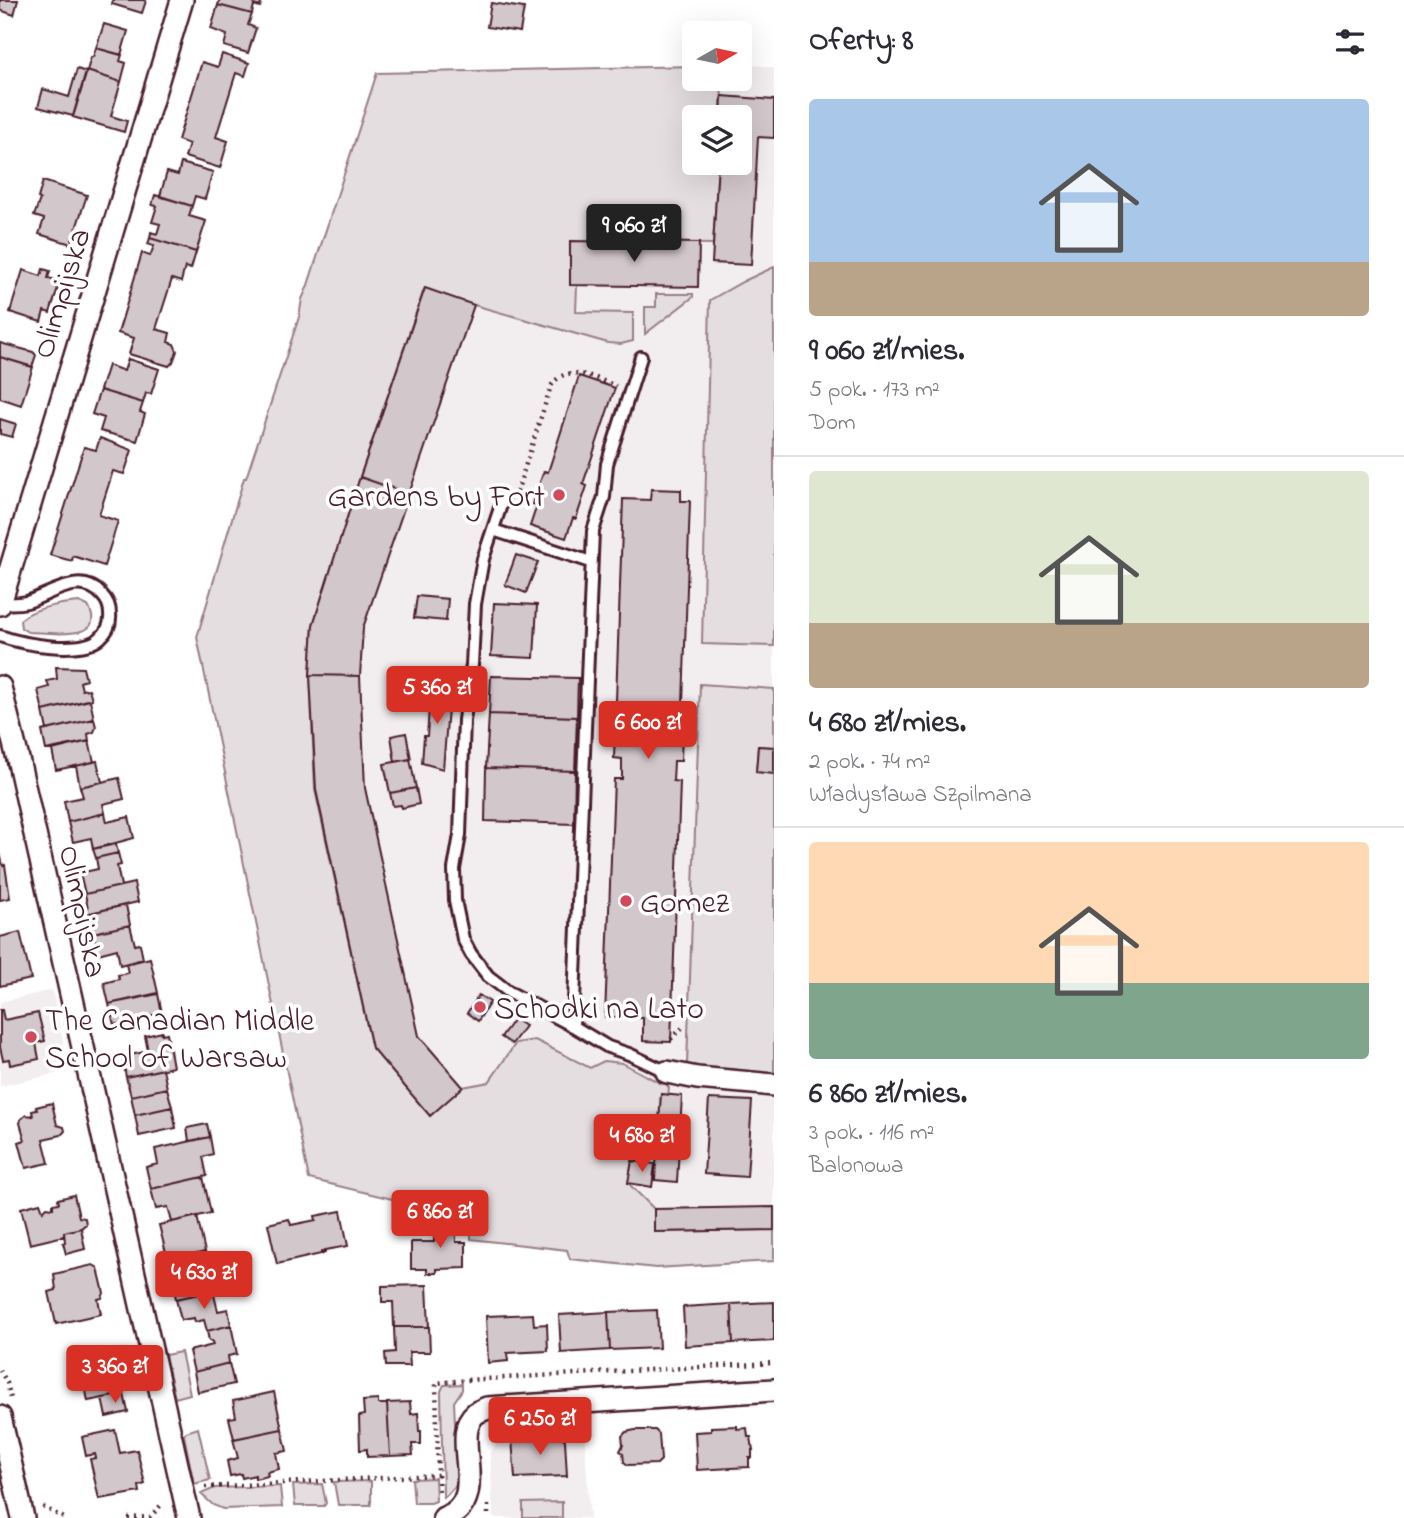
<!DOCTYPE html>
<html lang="pl">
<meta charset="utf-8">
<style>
:root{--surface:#fff;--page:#f7f7f7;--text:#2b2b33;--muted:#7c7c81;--line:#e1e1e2;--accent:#d93025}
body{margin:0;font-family:"Indie Flower",sans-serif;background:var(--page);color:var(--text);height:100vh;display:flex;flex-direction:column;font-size:26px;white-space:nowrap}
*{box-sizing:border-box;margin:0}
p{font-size:23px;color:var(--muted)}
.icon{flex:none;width:38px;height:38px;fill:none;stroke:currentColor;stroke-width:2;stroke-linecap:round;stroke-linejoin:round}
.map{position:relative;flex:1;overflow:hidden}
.sheet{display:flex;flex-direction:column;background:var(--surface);width:630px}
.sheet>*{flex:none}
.needle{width:46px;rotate:81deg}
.tools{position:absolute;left:682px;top:21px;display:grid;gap:14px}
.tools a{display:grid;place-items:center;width:70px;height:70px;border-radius:7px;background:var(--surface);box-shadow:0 7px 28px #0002;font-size:35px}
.price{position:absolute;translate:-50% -60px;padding:0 16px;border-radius:7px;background:var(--accent);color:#fff;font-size:23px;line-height:46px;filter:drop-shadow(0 2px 4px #0008)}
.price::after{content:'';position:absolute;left:50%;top:42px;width:21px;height:16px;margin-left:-10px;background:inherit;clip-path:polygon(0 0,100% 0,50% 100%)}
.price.selected{background:#222;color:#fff}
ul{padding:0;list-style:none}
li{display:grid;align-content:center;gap:14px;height:371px;padding:0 35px}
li+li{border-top:2px solid var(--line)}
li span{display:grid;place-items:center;height:217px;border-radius:7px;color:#555}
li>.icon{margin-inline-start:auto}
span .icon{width:126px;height:126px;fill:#fffc;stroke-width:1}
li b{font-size:30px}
h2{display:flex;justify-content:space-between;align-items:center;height:84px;padding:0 35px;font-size:30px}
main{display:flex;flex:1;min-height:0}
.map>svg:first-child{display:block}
.built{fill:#f2eeef;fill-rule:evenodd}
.green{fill:#e5dee0;stroke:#987e86;stroke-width:2}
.building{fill:#d2c7cb;stroke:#4a1f2b;stroke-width:2}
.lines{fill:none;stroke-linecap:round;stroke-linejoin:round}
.service-casing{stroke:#4a1f2b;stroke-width:16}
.minor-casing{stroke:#4a1f2b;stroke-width:26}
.path{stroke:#4a1f2b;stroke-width:4.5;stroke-dasharray:2 5;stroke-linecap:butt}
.service{stroke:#fff;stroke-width:10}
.minor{stroke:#fff;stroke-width:21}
.poi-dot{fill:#d1495b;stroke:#fff;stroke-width:2.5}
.labels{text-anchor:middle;stroke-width:7;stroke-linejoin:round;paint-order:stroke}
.street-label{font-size:32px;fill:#4a1f2b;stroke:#fff}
.poi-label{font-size:32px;fill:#4a1f2b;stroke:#fff;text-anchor:start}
</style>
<main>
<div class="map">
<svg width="774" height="1518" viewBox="0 0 774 1518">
<rect width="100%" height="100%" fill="#fff"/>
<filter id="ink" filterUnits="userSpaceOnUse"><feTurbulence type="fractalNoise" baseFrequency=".0143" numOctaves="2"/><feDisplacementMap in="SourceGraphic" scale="14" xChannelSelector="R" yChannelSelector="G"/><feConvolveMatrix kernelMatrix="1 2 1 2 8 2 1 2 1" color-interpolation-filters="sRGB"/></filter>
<g filter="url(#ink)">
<path class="built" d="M740 62 774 68V1261L656 1268 570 1259 567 1250 471 1239V1218L309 1179 197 637 244 478H246L299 317 302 299 307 288 377 73 695 66V79H740ZM695 117H740V163H695Z
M52 990 69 1071 0 1086V1002Z
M583 1417 590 1518H493L490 1452 518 1420Z"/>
<path class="green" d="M695 66V79H722L721 117H695V163H718L713 244 570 242V285H577L576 312 633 313V341L621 344 608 343 474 305 424 289 360 477 313 625 310 675 315 790 372 1048 430 1115 463 1087 489 1082 516 1043 535 1040 590 1068 604 1061 622 1063 660 1083 666 1084 669 1088 668 1095 661 1094 657 1157 632 1161 628 1183 654 1209V1232L774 1230V1261L656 1268 570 1259 567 1250 471 1239V1218L309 1179 197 637 244 478H246L299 317 302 299 307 288 377 73Z
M774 267V646L702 644 710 300 744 281Z
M656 294H693V297L645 334V307H656Z
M79 602 88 606C109 643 47 632 28 632L21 628 20 620C32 608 62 603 79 602Z
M700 684 774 689V747L758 746 756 771 774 774V1074L769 1075 687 1065Z
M181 1352 190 1394 175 1398 165 1355Z
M462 1384V1390L454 1402 458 1483 448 1494 443 1497 441 1391 444 1385Z
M198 1428 210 1480 194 1484 184 1435 186 1432Z
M435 1478 436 1501 431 1503H414L412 1479Z
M371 1481V1505H338L334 1482Z
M322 1484 326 1503 324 1506H295L293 1485Z
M280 1486 282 1507 223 1509 213 1505 201 1494 215 1488Z
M562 1502V1518H523V1503Z"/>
<path class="building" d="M0 0H18L14 15 0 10Z
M113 0H143L146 1 142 13 112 4Z
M220 0H262L260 7 254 5 252 14 218 5Z
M491 3 524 8 520 32 487 27Z
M218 5 252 14 248 25 256 28 248 53 224 46 227 35 211 29Z
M104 24 128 31 121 55 96 48Z
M96 48 122 55 120 61 126 63 121 82 87 71 91 57H93Z
M222 54 249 63 245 76 236 73 216 137 228 141 220 168 185 157 189 144 178 140 202 62 218 67Z
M77 69 86 72 73 116 38 107 43 89 69 97Z
M87 71 121 82 111 116 127 121 124 132 73 117Z
M722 96 774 100V138L758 137 751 265 712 263 718 163H740V117H721Z
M181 163 213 172 205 199 195 196 192 206 160 196 167 172 178 175Z
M43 181 87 195 71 244 39 234 44 219 34 216 40 199 38 198Z
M155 195 192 206 189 216 206 221 196 252 150 238 151 232 157 234 160 224 152 222 157 206 152 205Z
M150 238 196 252 191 269 185 267 181 282 172 279 156 329 170 333 168 342 174 344 177 351 173 362 169 366 129 354 134 338 118 333 142 253 150 256 154 246 148 244Z
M570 241 699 243 698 287 570 285Z
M43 269 50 271 48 278 60 281 50 313 44 311 41 322 10 312 23 270 41 276Z
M425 288 474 305 409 494 360 477Z
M0 343 33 352 36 355 32 367 0 357Z
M0 357 33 367 21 405 0 398Z
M128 359 159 369 151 394 146 393 143 403 100 390 108 365 124 371Z
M579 376 615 388 583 484 587 486 576 519 573 518 566 538 530 526 537 505 532 504 544 471 548 472Z
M100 390 143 403 140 412 145 414 137 441 100 431 104 418 92 414Z
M0 419 16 424 12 437 0 434Z
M100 438 132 450 124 474 113 471 99 515 118 521 104 566 73 556 72 561 50 555 84 447 96 450Z
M360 477 409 494 363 628 360 676 310 675 313 625Z
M651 489 681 490V501H690L681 761H674L673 781 680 782 671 1042 643 1041V1018L605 1017 614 779H622V759L614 758 623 499 650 500Z
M516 555 538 562 526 593 505 585Z
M417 596 448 599 446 621 414 618Z
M494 603 537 605 534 658 491 656Z
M56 667 83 668 86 680 80 682 82 690 89 689 92 699 43 711 38 690 49 687 47 681 57 679Z
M310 675 360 676 365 788 419 1036 463 1087 430 1116 372 1048 316 790Z
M491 676 578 678 577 717 489 714Z
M431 682 450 684 443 769 422 763 424 736H427Z
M90 700 94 719 47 730 43 711Z
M489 714 577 717 575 771 486 768Z
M94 719 96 727 94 732 88 734 89 741 46 750 42 731Z
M406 733 411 759 395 762 391 736Z
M89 741 94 762 56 770 52 750Z
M758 746 774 747V774L756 772Z
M410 759 416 788 390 793 384 764Z
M97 761 102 782 80 787 76 766Z
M486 768 575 771 574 824 485 821Z
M119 778 124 799 103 804 105 813 68 822 64 801 83 797 80 787Z
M416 788 419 804 402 808 401 805 393 806 390 793Z
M105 813 107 822 129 817 134 838 93 849 91 838 73 842 68 822Z
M116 844 118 853 96 858 93 849Z
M0 853 3 866 5 865 10 898 0 900Z
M118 853 121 865 117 866 121 886 85 894 80 873 98 869 96 858Z
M134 883 138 902 81 915 80 910 88 908 85 894Z
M126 905 130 925 93 933 90 918 82 920 81 915Z
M130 925 135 945 140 944 143 959 120 965 117 949 98 954 93 933Z
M20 932 31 979 0 986V937Z
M150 958 158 993 109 1004 104 983 119 979 118 975 128 973 126 964Z
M158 994 162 1013 124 1022 125 1027 118 1028 117 1024 114 1025 109 1004Z
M479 995 490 1002 478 1021 467 1013Z
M0 1010H2L4 1020 38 1013 45 1041 36 1043 39 1059 10 1065 9 1059 3 1060 0 1047Z
M514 1019 525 1026 512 1044 501 1037Z
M162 1032V1034L167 1033 173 1067 126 1077 122 1057 148 1051 145 1036Z
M163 1069 167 1088 131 1096 126 1077Z
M167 1088 172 1107 135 1115 131 1096Z
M661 1094 682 1096 677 1182 655 1180Z
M709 1099 752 1101 747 1177 704 1174Z
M52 1103 57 1125 64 1127 65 1131 61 1135 43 1139 49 1163 26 1168 19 1142 25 1140 20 1123 21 1119 26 1115 33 1116 32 1111 37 1110 36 1107Z
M172 1107 176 1128 139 1136 135 1115Z
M207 1124 210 1137 189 1141 187 1128Z
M210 1137 213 1154 203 1157 207 1176 151 1189 146 1167 158 1164 155 1149Z
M632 1161 655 1164 652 1187 628 1183Z
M203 1177 211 1213 172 1222 168 1207 156 1209 151 1189Z
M74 1195 79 1217 85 1218 86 1224 81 1228 64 1232V1236L30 1244 21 1208 40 1203 43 1211 47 1207 53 1208V1204L59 1203 58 1199Z
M774 1207V1230L654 1232V1209Z
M341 1211 348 1246 325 1250V1253L323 1254V1251L321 1252V1254L277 1264 268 1224 289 1219 291 1225 316 1220 315 1216Z
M197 1216 205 1252 168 1261 159 1225Z
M434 1221H454V1227H456V1242H466V1268L437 1269V1273H427V1269H411V1242H434Z
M81 1228 85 1249 66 1254 63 1243 65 1242 64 1232Z
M205 1252 209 1272 172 1280 168 1261Z
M93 1265 98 1268 104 1293 102 1298 98 1299 101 1314 56 1324 49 1292 56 1290 54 1274Z
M227 1267 229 1280 212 1285 213 1291 176 1299 172 1280Z
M427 1285 429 1327H394L393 1302H382V1286Z
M213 1291 218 1311 228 1309 231 1325 207 1331 204 1320 195 1322 194 1318 181 1320 176 1299Z
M774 1302V1341L733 1343 731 1304Z
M731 1304 733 1343 685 1346 683 1307Z
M657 1310 659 1348 610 1350 608 1312Z
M608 1312 610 1350 561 1353 559 1315Z
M533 1314 534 1325 547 1324 548 1351 507 1353 508 1361 488 1363 486 1316Z
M231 1325 237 1354 228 1356 229 1363 194 1372 189 1351 213 1345 212 1341H209L207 1331Z
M394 1327H429L430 1352H409L410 1366H386L385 1353 395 1352Z
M115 1353 124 1394 88 1401 80 1361Z
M229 1363 234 1384 198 1392 194 1372Z
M274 1392 282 1429 234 1439 229 1418 236 1417 233 1401Z
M124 1394 128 1412 106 1417 102 1398Z
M378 1400V1404H387L390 1456 367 1457V1449L360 1450 359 1416 364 1415 363 1401Z
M410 1402 411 1414 418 1413 419 1431H421V1444H412L413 1455 390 1456 387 1403Z
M737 1426V1429L747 1428 748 1437H751L753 1450H752V1458H749V1467L697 1470 695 1432 711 1431V1427Z
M282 1429 287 1451 276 1453 279 1469 267 1472 268 1476 255 1479V1475L242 1478 241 1474 230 1476 227 1461 238 1458 233 1439Z
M115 1430 120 1453 137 1450 145 1484 139 1486 140 1492 99 1499 90 1459 96 1458 95 1454 86 1456 82 1437Z
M635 1430H655L659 1434 661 1460 657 1464 628 1465 624 1462 623 1453 620 1451 623 1445 622 1436 626 1432Z
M562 1437 565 1440 567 1476 515 1478 512 1439Z"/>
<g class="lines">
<defs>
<path id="service" d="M503 499 483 559 475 604 472 665 464 720 460 835 454 869 455 900 463 939 471 954 488 976 509 992 573 1026 608 1047 629 1054 667 1072
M493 530 591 562
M0 636C22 644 81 655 100 638 107 632 111 624 110 614 110 607 107 600 102 595 81 571 51 594 27 602 18 604 10 604 0 603
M573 1026 593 531 604 497 607 464 641 357"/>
<path id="minor" d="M0 604 182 0
M0 687 19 763 189 1518
M667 1072 697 1078 774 1085
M0 1417 23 1518
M444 1518C493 1501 448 1435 476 1413 479 1411 483 1410 487 1408L774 1390"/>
</defs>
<use href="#service" class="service-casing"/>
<use href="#minor" class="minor-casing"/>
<path class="path" d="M517 492 551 386C567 362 595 378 616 386
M671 1039 682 1028
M0 1370 7 1383 11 1399
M438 1475 439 1495
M205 1487 438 1475 436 1383 467 1380 774 1363
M488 1505V1518
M43 1507 64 1518
M128 1518 150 1517 163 1503"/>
<use href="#service" class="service"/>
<use href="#minor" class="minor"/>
</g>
</g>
<g class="poi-dot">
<circle cx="559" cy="495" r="7"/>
<circle cx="626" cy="901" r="7"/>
<circle cx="480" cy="1007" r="7"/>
<circle cx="31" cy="1037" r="7"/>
</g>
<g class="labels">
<g class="street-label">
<text transform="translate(60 293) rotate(-73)" y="11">Olimpijska</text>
<text transform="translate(84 911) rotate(78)" y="11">Olimpijska</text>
</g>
<g class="poi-label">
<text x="545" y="506" text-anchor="end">Gardens by Fort</text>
<text x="640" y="912">Gomez</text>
<text x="494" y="1018">Schodki na Lato</text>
<text x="45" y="1030">The Canadian Middle<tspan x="45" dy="37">School of Warsaw</tspan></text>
</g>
</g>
</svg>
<div class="tools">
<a><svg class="needle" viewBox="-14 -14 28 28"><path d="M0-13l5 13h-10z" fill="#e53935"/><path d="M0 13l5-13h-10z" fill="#7c7c81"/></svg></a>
<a><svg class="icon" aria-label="layers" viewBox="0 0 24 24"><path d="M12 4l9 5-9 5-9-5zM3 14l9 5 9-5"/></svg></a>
</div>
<b class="price selected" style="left:634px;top:264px">9 060 zł</b>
<b class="price" style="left:437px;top:726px">5 360 zł</b>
<b class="price" style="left:648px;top:761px">6 600 zł</b>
<b class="price" style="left:642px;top:1174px">4 680 zł</b>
<b class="price" style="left:440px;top:1250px">6 860 zł</b>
<b class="price" style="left:204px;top:1311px">4 630 zł</b>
<b class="price" style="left:115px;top:1405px">3 360 zł</b>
<b class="price" style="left:540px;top:1457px">6 250 zł</b>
</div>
<section class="sheet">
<h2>Oferty: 8<svg class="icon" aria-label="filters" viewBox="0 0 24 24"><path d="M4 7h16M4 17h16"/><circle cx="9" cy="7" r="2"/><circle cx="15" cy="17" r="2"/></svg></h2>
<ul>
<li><span style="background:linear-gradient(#a9c7e8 75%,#b9a48a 0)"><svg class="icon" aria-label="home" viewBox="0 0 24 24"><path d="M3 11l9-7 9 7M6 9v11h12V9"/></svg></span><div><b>9 060 zł/mies.</b><p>5 pok. · 173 m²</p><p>Dom</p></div></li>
<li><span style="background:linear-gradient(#dfe7d0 70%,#b9a48a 0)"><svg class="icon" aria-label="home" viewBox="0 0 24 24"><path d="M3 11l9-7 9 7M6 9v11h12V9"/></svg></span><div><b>4 680 zł/mies.</b><p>2 pok. · 74 m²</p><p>Władysława Szpilmana</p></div></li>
<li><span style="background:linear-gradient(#ffd9b3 65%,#7fa58c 0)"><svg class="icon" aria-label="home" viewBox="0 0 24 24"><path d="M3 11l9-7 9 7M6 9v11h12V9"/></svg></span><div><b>6 860 zł/mies.</b><p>3 pok. · 116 m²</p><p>Balonowa</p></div></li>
</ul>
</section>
</main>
